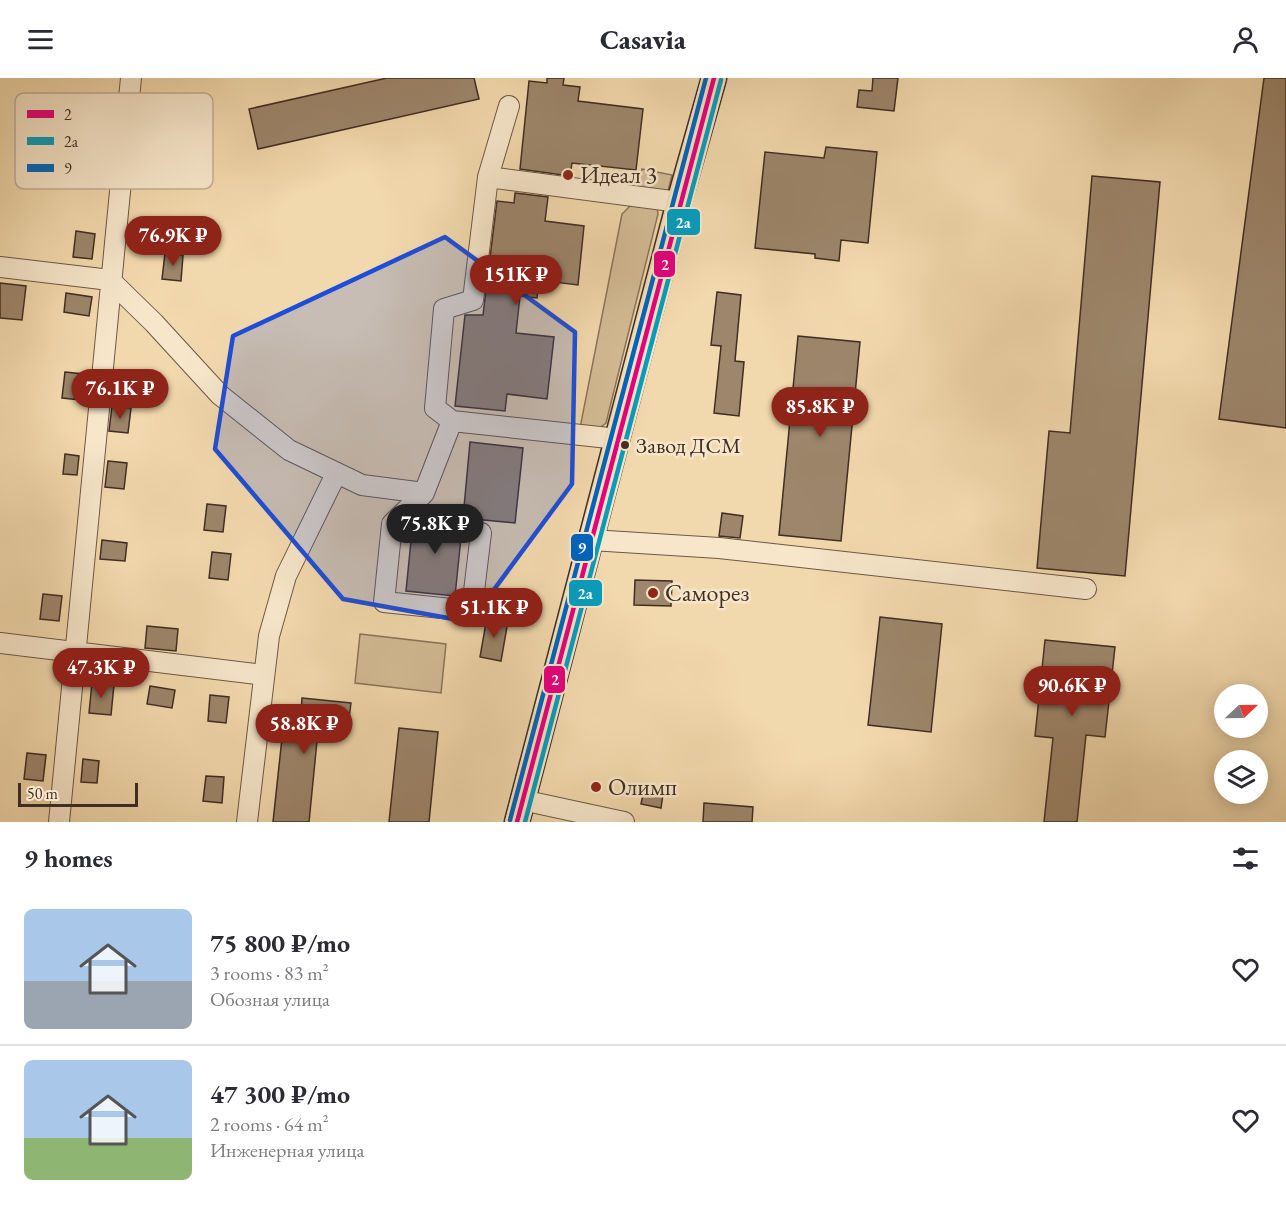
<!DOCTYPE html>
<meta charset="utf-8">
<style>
:root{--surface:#fff;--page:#f2f2f3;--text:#2b2b33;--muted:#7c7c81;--line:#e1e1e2;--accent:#8f2418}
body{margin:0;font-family:"EB Garamond",serif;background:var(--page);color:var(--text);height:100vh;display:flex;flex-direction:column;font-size:22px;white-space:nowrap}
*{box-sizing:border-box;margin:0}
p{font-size:20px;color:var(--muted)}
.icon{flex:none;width:33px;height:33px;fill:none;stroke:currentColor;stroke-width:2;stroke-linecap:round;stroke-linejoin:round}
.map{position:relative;height:744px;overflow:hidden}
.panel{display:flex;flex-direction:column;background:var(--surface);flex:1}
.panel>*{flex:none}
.needle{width:39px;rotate:68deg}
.controls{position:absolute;left:1214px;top:606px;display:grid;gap:12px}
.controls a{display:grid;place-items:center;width:54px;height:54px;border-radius:50%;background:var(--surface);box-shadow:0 3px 15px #0003;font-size:30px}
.scale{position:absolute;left:18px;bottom:15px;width:120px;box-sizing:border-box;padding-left:6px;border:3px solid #402d23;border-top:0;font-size:16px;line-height:21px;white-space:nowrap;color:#402d23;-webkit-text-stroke:4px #f7e6ca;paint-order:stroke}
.price{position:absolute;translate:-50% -51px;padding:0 14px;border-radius:21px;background:var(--accent);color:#fff;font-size:20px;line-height:39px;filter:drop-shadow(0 2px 3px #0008)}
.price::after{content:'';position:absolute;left:50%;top:36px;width:18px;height:14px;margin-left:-9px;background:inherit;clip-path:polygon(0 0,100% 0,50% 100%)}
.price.current{background:#222;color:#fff}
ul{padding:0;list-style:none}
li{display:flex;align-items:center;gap:18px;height:150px;padding:0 24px}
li+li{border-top:2px solid var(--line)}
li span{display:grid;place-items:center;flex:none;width:168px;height:120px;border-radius:9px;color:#555}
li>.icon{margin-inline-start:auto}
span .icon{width:72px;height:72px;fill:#fffc;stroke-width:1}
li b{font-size:26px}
h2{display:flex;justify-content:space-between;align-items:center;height:72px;padding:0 24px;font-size:26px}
header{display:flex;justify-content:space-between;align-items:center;height:78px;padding:0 24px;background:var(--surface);font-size:27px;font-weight:800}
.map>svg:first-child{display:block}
.green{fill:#d4bc96;stroke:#8a745c;stroke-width:1.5}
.building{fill:#9d866b;stroke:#402d23;stroke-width:1.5}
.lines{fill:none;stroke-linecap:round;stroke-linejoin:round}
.minor-casing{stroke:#6c5846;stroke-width:22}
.major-casing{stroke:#402d23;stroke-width:27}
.minor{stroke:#f7e6ca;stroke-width:20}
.major{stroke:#f2d9ad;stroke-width:24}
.bus-1-casing{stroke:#f7e6ca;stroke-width:9}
.bus-2-casing{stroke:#f7e6ca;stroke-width:9}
.bus-3-casing{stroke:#f7e6ca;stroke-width:9}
.bus-1{stroke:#e5007d;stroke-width:4.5}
.bus-2{stroke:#069dbd;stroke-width:4.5}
.bus-3{stroke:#0065bd;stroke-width:4.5}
.marked{fill:#1d4ed8;fill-opacity:0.2;stroke:#1d4ed8;stroke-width:4.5;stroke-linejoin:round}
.poi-dot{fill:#8f2418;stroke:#f7e6ca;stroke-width:2}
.bus-dot{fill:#402d23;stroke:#f7e6ca;stroke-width:2}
.labels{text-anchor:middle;stroke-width:5;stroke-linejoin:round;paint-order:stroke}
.bus-label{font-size:22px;fill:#402d23;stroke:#f7e6ca;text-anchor:start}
.poi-label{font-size:24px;fill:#402d23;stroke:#f7e6ca;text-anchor:start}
.key{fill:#f7e6ca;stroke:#c0ae98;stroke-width:1.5}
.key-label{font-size:16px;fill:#402d23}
.line-badge{stroke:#f7e6ca;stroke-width:2}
.badge-label{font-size:16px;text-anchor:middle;font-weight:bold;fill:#fff}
</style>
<header><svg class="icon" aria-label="menu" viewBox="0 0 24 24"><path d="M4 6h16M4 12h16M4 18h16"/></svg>Casavia<svg class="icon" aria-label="person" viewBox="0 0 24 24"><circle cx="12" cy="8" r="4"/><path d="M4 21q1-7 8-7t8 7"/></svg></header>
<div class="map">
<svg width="1286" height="744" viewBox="0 0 1286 744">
<rect width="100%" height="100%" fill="#f2d9ad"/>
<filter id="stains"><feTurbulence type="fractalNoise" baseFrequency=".00333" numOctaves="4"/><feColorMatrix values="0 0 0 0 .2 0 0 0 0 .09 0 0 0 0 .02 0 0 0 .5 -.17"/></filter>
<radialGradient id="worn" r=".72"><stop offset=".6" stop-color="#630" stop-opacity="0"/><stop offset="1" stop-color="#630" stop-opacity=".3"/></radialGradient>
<path class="green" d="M642 91 672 97 668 113 659 116 638 110Z
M635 123 657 129 658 136 606 345 597 352 580 350 622 136Z
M360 556 446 566 441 615 355 605Z"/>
<path class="building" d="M387 0H474L479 21 258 71 249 31Z
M547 0H564L563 7 580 9 578 23 643 31 636 92 572 85 570 98 520 91 529 3 547 5Z
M873 0H898L894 33 857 29 859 12 872 13Z
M1264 0H1286V350L1219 341Z
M826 69 877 74 868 165 841 162 839 183 815 180V176L755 170 765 74 824 80Z
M1092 98 1160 104 1125 498 1037 490 1049 353 1070 355Z
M515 115 548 119 545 143 584 148 578 207 539 202 537 220 520 218 516 255 554 259 547 321 507 316 505 333 455 328 465 237H483L497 123 514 125Z
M76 153 95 156 92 181 73 179Z
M165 175 183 177 181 203 162 201Z
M0 205 26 208 22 242 0 240Z
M717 214 741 217 735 283 744 284 739 338 714 335 721 268 711 267Z
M66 215 92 219 89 238 64 234Z
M798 258 860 264 841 463 779 457Z
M65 294 84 296 81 322 62 320Z
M112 328 131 330 128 355 109 353Z
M470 364 523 370 515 445 463 440Z
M65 376 79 378 77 397 63 396Z
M108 383 127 385 124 411 105 409Z
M207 426 226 428 223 454 204 452Z
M420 435 463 440 455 518 406 513 413 443Z
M722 435 743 438 740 460 719 458Z
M102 462 127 465 125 483 100 481Z
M212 474 231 476 228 502 209 500Z
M635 502 672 503 671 528 634 527Z
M43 516 62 518 59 543 40 541Z
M487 539 508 543 501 583 480 579Z
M880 539 942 546 931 654 868 647Z
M147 548 178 551 176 573 145 570Z
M1045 562 1115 569 1105 659 1086 657 1077 744H1044L1053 660 1035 658Z
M92 605 114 607 111 637 89 635Z
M150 608 175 612 172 630 147 626Z
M210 617 229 619 226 645 208 643Z
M302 620 351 625 347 656 318 653 309 744H273L285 632 301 634Z
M399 650 438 654 429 744H389Z
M27 675 46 677 43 703 24 701Z
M83 681 99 683 97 705 81 704Z
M206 698 224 699 222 725 203 723Z
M644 712 663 716 661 730 641 726Z
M704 725 753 729 752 744H703Z"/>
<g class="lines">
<defs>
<path id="minor" d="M488 99 509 28
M0 189 110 202 154 245 220 317 289 372 362 407 424 415
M452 343 424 415 392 446 384 524 461 532 472 530 481 455
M618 361 452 343 435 330 444 231 473 222 488 99 679 124
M591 462 719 470 1086 511
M0 565 264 597
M522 722 624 744
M59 744 131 0
M247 744 269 558 286 498 336 396"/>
<path id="major" d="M517 744 679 124 714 0"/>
</defs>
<use href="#minor" class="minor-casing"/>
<use href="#major" class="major-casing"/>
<use href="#minor" class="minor"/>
<use href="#major" class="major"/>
<defs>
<path id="bus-1" d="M517 744 714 0"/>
<path id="bus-2" d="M525 744 721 2"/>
<path id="bus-3" d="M510 742 706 0"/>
</defs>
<use href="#bus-1" class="bus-1-casing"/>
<use href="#bus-2" class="bus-2-casing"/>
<use href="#bus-3" class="bus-3-casing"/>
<use href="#bus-1" class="bus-1"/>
<use href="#bus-2" class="bus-2"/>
<use href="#bus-3" class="bus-3"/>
</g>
<path class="marked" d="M445 159 575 254 572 406 470 544 343 521 215 371 233 258Z"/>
<g class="poi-dot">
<circle cx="568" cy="97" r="6"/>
<circle cx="653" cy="515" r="6"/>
<circle cx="596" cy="709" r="6"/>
</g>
<circle class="bus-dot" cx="625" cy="367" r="5"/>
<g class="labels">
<g class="bus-label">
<text x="636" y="375">Завод ДСМ</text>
</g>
<g class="poi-label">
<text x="580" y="105">Идеал 3</text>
<text x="665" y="523">Саморез</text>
<text x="608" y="717">Олимп</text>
</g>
</g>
<rect x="15" y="15" width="198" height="96" rx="9" class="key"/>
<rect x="27" y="32" width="27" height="8" fill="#e5007d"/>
<rect x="27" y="59" width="27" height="8" fill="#069dbd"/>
<rect x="27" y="86" width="27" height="8" fill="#0065bd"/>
<g class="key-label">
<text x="64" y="42">2</text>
<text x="64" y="69">2а</text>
<text x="64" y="96">9</text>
</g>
<g class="line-badge">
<rect x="666" y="130" width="35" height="28" rx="6" fill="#069dbd"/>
<rect x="653" y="172" width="23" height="28" rx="6" fill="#e5007d"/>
<rect x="570" y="455" width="24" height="29" rx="6" fill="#0065bd"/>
<rect x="568" y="501" width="35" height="28" rx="6" fill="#069dbd"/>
<rect x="543" y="587" width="23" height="29" rx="6" fill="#e5007d"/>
</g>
<g class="badge-label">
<text x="683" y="150">2а</text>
<text x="665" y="192">2</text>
<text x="582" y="475">9</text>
<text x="585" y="521">2а</text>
<text x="555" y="607">2</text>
</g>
<rect width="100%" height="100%" filter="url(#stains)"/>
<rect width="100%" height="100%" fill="url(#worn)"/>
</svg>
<div class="controls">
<a><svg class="needle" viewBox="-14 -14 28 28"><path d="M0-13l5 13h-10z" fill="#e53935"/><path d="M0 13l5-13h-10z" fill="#7c7c81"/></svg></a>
<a><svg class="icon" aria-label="layers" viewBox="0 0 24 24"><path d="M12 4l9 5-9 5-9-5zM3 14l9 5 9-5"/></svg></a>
</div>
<div class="scale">50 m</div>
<b class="price" style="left:173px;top:189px">76.9K ₽</b>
<b class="price" style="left:516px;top:228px">151K ₽</b>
<b class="price" style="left:120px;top:342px">76.1K ₽</b>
<b class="price" style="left:820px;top:360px">85.8K ₽</b>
<b class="price current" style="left:435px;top:477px">75.8K ₽</b>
<b class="price" style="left:494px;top:561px">51.1K ₽</b>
<b class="price" style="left:101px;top:621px">47.3K ₽</b>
<b class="price" style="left:1072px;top:639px">90.6K ₽</b>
<b class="price" style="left:304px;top:677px">58.8K ₽</b>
</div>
<section class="panel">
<h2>9 homes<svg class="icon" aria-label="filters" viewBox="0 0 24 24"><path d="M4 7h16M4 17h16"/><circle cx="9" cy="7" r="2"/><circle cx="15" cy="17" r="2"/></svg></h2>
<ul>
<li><span style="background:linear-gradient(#a9c7e8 60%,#9aa5b1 0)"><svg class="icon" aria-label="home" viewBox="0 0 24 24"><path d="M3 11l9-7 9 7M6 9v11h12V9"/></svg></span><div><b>75 800 ₽/mo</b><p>3 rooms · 83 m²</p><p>Обозная улица</p></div><svg class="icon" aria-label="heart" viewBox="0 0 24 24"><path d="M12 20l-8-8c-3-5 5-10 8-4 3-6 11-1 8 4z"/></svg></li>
<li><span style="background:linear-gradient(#a9c7e8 65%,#8fb573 0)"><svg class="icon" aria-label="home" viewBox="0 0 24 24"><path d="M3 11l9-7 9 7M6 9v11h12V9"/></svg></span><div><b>47 300 ₽/mo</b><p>2 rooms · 64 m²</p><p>Инженерная улица</p></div><svg class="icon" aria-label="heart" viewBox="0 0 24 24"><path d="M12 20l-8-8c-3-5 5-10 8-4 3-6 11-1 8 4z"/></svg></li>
</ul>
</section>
